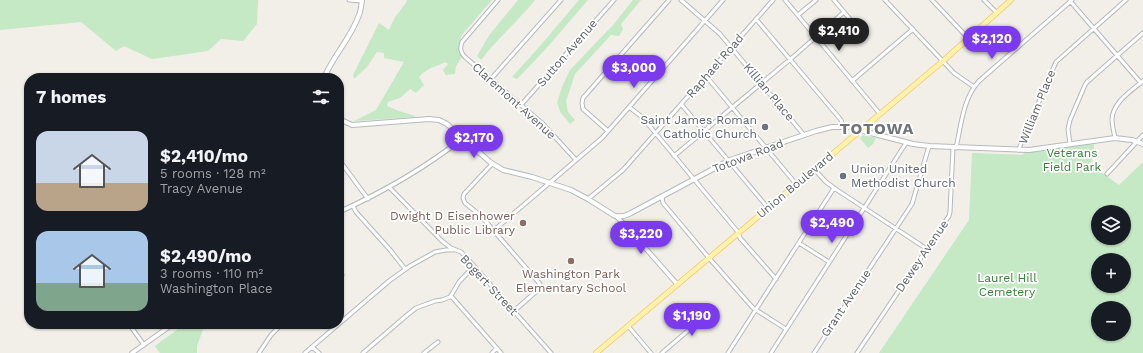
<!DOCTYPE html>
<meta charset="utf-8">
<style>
:root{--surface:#171b24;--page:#20242c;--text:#f1f3f6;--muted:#9ea1a6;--accent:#7c3aed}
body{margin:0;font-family:"Work Sans",sans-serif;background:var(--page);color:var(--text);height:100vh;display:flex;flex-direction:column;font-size:15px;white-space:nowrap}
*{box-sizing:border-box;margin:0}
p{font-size:13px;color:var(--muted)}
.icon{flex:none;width:22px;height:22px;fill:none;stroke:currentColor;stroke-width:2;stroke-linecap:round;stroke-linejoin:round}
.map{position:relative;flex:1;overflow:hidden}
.panel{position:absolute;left:24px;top:73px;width:320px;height:256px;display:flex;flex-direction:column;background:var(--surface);border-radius:16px;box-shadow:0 1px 3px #0004}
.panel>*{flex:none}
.fabs{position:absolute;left:1091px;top:205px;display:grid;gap:8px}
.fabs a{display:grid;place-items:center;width:40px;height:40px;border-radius:50%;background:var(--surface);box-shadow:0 1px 3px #0004;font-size:20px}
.price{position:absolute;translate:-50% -34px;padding:0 9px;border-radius:14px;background:var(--accent);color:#fff;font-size:13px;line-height:26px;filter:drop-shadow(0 1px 2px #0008)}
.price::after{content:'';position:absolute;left:50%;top:24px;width:12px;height:9px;margin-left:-6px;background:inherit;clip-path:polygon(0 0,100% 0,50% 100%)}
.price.selected{background:#222;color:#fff}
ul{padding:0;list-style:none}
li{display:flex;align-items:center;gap:12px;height:100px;padding:0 12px}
li span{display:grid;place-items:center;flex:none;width:112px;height:80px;border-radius:12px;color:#555}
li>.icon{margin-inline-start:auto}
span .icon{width:48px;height:48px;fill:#fffc;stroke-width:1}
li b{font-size:17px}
h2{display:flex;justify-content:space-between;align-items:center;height:48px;padding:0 12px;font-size:17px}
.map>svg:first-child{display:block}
.green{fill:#c5e8c5;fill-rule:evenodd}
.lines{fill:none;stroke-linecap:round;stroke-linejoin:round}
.minor-casing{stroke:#b5b8bc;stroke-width:5}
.tertiary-casing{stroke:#b5b8bc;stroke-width:5.5}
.secondary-casing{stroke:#b6babf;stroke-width:6}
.primary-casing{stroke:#f2c960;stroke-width:6}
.minor{stroke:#fff;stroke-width:3}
.tertiary{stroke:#fff;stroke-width:3.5}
.secondary{stroke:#fff;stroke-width:4}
.primary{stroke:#fff2af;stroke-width:4.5}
.worship-dot{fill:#6b7280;stroke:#fff;stroke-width:1.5}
.education-dot{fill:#8d6e63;stroke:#fff;stroke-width:1.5}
.labels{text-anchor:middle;stroke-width:3.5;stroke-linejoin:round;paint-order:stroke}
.street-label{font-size:12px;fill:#5f6368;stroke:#fff}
.worship-label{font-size:12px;fill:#5b616d;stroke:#fff;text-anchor:end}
.park-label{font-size:12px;fill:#348238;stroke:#fff}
.education-label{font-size:12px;fill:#785e54;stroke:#fff;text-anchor:end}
.district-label{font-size:16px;font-weight:bold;letter-spacing:1px;fill:#70757a;stroke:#fff}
</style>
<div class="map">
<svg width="1143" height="353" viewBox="0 0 1143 353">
<rect width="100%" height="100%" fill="#f1efe8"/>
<path class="green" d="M0 0H258L257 24 243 41 221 39 208 51 152 59 124 46 116 51 81 22 0 30Z
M407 0H492L461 36 459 51 462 57 456 66 455 74 446 75 443 70 448 64 445 62C434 68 428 67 419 77L424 85 416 93 410 89 400 98 388 102 387 106 399 111 415 116V117L354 121 376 110 404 62 384 58V53L377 52 367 67 354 79 353 75 379 23 389 30 395 17 406 3Z
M518 0H535C518 21 497 39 481 60L477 56 490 34Z
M579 0H588L544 51 517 79 512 77 540 46Z
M633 0H641L621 24 623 29 619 36 611 35 575 74 566 101 568 112 575 120 570 124 561 113 557 103 562 87 570 70 613 25Z
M863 135 876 138 873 144 868 148 860 138Z
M1094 142V148L1091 165 1119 185 1143 162V353H879L969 220 972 153 1023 155 1024 152ZM1098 212H1124V238H1098ZM1098 260H1124V286H1098ZM1098 308H1124V334H1098Z
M185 324H205L197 346V353H160L155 346Z"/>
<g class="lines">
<defs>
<path id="minor" d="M349 0 362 1
M498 0 462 42C460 48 460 52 465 57L543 124 576 160
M681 0 720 34 804 135
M785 0 880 114
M834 0 860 31
M885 0 954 73 974 87
M932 0 968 38
M984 0 997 13
M1070 1 1141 83
M798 15 816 0
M756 19 841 120 843 126
M706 76 796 184
M491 79 561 0
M852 81 913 29
M681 104 768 208
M521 105 614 0
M629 107 642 117 738 232 740 238 776 279
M608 131 583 109 582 103 583 98 669 0
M1115 138C1114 132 1112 126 1112 119 1113 102 1131 91 1143 81
M1070 144 1068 129 1070 120 1085 85 1087 82 1143 33
M956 148C961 126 963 98 979 81L1072 0
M1019 150 1020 146 1056 62 1126 0
M674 156 793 57 844 12
M340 161 368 199
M492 164 464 194 463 198 465 203 481 216 540 284 539 289 514 311
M814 169 826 182 837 190 927 249
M1107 174 1143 135
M389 187 442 241 451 248 461 252 466 257 551 353
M662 197 663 203 709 258 753 308 786 329
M588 199 623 170 773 0
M353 206 356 212 391 251 405 269
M493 231 602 138 723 0
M799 243 829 262
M339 277 342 275
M451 296 501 353
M129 324 144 345
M628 326 651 353
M312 347 319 353
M259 353 271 335 282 324
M305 353 389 281 410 266 435 252 446 250H453
M363 353 406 316 416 308 435 301 442 300 450 297 452 294 459 282 474 266
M424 353 438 342
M492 353 497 348
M662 353 712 310
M728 353 834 188
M771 353 906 143
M814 353 912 204 929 146
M857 353 949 216 950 212 953 147"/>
<path id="tertiary" d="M339 212C383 192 425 168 463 138
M616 216 625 225 677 284
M132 353 173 324"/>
<path id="secondary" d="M324 78C333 56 351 38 359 15 361 11 361 5 362 0
M339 119 352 125 429 119 439 120 447 124 490 162 503 170 532 177 571 190 588 199 615 216C621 217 626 216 631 213L730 160 816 131 832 127H851L867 132 913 144 929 146 1029 150 1115 138 1132 140 1143 144"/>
<path id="primary" d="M596 353 880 114 943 61 1011 0"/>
</defs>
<use href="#minor" class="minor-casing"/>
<use href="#tertiary" class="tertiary-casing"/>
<use href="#secondary" class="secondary-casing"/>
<use href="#primary" class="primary-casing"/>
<use href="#minor" class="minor"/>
<use href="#tertiary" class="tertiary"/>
<use href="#secondary" class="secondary"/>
<use href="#primary" class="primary"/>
</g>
<g class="worship-dot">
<circle cx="765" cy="127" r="4"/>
<circle cx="843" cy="176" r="4"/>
</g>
<g class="education-dot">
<circle cx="523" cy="223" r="4"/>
<circle cx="571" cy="261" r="4"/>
</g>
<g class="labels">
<g class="street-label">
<text transform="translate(567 53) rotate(-49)" y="4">Sutton Avenue</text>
<text transform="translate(715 66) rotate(-49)" y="4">Raphael Road</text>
<text transform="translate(769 92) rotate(50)" y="4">Killian Place</text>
<text transform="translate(514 101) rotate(42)" y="4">Claremont Avenue</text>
<text transform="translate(1037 107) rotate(-68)" y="4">William Place</text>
<text transform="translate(748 156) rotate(-21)" y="4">Totowa Road</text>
<text transform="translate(795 185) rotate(-40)" y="4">Union Boulevard</text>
<text transform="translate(922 256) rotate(-56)" y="4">Dewey Avenue</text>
<text transform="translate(489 285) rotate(47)" y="4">Bogert Street</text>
<text transform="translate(846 303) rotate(-56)" y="4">Grant Avenue</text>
</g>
<g class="worship-label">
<text x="757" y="124">Saint James Roman<tspan x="757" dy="14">Catholic Church</tspan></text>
<text x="851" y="173" text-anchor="start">Union United<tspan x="851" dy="14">Methodist Church</tspan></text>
</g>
<g class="park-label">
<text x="1072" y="157">Veterans<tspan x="1072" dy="14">Field Park</tspan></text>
<text x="1007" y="282">Laurel Hill<tspan x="1007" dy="14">Cemetery</tspan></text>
</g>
<g class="education-label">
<text x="515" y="220">Dwight D Eisenhower<tspan x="515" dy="14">Public Library</tspan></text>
<text x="571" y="278" text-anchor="middle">Washington Park<tspan x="571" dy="14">Elementary School</tspan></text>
</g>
<g class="district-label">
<text x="877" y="134">TOTOWA</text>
</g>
</g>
</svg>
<div class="fabs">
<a><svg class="icon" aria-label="layers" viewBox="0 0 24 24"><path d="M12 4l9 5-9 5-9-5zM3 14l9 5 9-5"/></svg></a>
<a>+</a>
<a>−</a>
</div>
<b class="price selected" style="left:839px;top:52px">$2,410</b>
<b class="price" style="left:992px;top:60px">$2,120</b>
<b class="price" style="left:634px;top:89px">$3,000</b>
<b class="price" style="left:474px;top:159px">$2,170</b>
<b class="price" style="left:832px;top:244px">$2,490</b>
<b class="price" style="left:641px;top:255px">$3,220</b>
<b class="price" style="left:692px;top:337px">$1,190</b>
<section class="panel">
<h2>7 homes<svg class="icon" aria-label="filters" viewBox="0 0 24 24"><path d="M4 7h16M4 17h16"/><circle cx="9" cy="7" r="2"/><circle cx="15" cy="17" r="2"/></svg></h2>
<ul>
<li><span style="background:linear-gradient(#c9d6e8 65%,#b9a48a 0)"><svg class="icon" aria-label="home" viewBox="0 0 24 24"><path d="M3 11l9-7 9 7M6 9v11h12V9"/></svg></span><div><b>$2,410/mo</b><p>5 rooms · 128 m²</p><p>Tracy Avenue</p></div></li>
<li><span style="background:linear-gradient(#a9c7e8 65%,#7fa58c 0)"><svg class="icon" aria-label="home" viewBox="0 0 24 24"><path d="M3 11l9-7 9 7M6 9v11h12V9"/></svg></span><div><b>$2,490/mo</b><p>3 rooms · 110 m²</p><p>Washington Place</p></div></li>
</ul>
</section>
</div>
